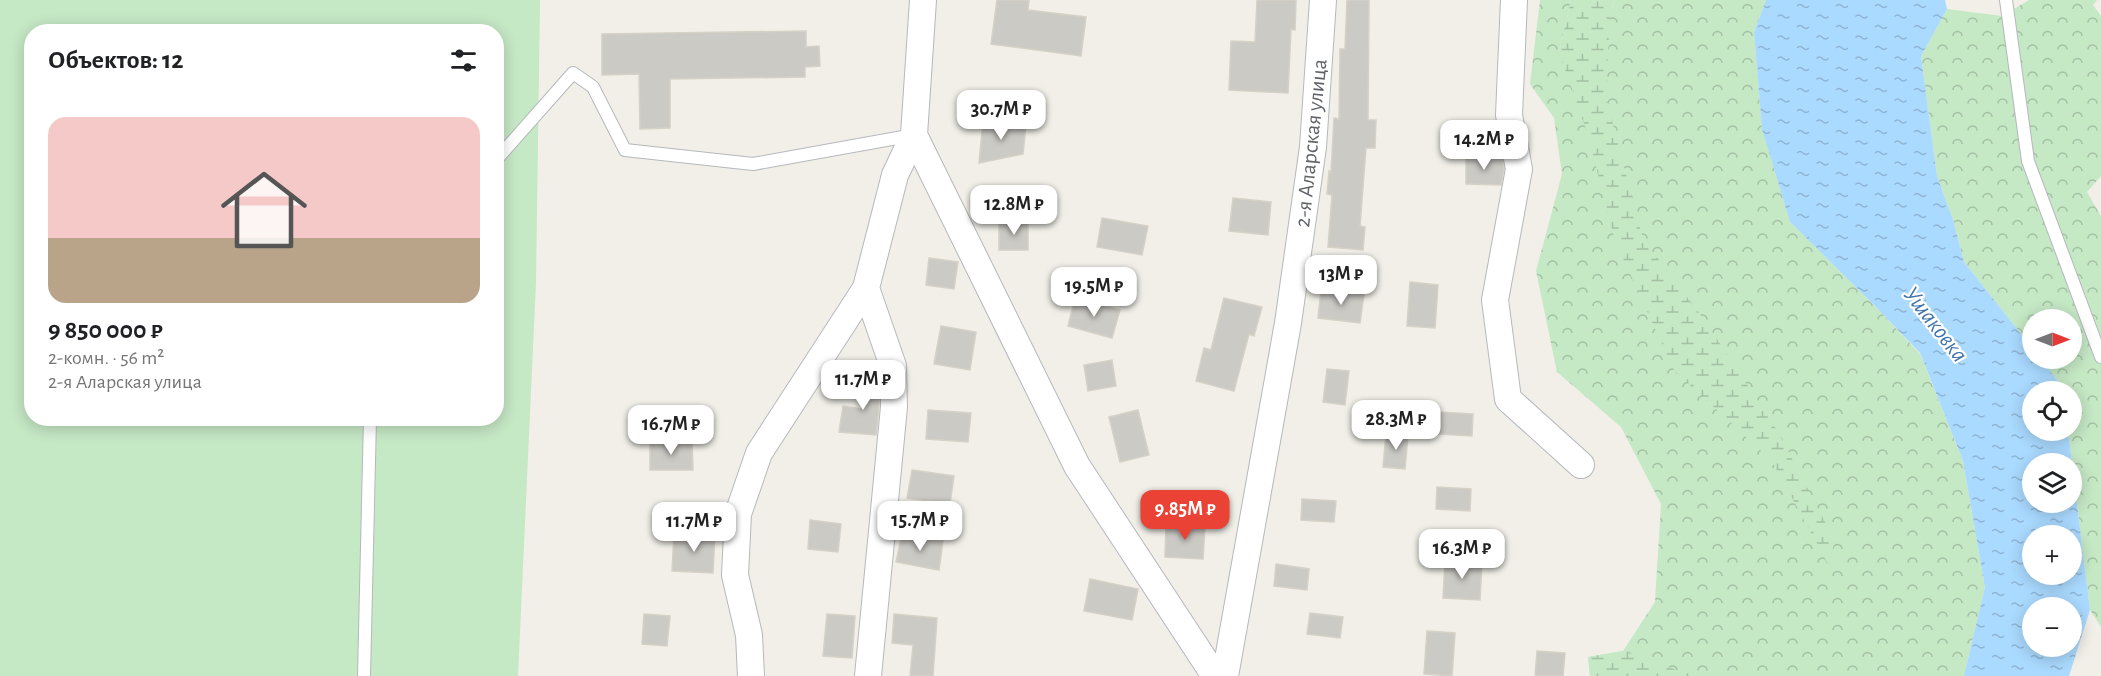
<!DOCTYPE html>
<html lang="ru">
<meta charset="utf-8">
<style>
:root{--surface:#fff;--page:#f2f2f2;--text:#202124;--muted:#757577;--line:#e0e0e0;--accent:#ea4335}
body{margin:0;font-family:"Alegreya Sans",sans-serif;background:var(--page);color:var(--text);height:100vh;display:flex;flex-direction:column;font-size:22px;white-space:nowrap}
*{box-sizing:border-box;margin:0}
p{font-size:20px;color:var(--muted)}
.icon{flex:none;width:33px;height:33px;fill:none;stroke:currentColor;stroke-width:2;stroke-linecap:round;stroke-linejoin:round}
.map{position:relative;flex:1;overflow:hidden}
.details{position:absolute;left:24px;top:24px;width:480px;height:402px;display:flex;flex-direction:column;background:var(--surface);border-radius:24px;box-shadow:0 3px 15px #0003}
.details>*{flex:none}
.needle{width:39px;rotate:90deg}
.buttons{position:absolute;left:2022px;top:309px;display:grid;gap:12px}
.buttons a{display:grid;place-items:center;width:60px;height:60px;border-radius:50%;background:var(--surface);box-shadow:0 3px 15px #0003;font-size:30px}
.price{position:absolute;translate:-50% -51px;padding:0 14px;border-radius:12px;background:#fff;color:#222;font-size:20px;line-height:39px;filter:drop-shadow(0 2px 3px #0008)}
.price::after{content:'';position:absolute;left:50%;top:36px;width:18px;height:14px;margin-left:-9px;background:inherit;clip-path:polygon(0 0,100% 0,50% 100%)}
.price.on{background:var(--accent);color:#fff}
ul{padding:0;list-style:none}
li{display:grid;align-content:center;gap:12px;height:318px;padding:0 24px}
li+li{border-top:2px solid var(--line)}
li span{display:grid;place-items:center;height:186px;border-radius:18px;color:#555}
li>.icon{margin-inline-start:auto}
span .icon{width:108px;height:108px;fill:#fffc;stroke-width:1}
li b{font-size:26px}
h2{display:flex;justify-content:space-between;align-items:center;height:72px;padding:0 24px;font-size:26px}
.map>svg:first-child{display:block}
.forest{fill:url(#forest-crowns)}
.wetland{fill:url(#wetland-marsh)}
.pitch{fill:#c5e8c5;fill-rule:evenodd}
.water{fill:url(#water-ripples);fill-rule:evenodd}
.building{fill:#cccac5;stroke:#d6d1c6;stroke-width:1.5}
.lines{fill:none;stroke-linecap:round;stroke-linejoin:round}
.service-casing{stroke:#b5b8bc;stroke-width:14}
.minor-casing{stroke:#b5b8bc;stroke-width:28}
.service{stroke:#fff;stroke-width:12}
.minor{stroke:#fff;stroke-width:26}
.labels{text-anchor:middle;stroke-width:4.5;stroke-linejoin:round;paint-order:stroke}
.street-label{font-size:22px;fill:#5f6368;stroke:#fff}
.water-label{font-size:24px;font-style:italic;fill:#4174aa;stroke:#fff}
</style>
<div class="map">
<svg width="2101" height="676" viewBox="0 0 2101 676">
<defs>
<pattern id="forest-crowns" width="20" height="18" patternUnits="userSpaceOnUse" patternTransform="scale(1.5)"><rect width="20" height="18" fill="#c5e8c5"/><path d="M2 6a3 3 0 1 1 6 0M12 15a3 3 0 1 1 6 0" fill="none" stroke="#a3c0a4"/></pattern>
<pattern id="wetland-marsh" width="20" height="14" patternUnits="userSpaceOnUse" patternTransform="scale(1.5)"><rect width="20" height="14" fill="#c5e8c5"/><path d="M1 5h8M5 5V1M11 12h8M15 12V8" fill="none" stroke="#a3c0a4"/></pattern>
<pattern id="water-ripples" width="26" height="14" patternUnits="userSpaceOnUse" patternTransform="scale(1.5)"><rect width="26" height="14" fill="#aadaff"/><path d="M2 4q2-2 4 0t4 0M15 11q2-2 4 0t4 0" fill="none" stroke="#8eb4d2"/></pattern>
</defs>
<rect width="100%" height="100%" fill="#f1efe8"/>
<path class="forest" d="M1540 0H1571L1559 52 1610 13 1615 0H1766L1754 32 1762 128 1790 222 1873 304 1920 354 1963 461 1985 587 1964 676H1590L1588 657 1623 651 1655 602 1661 504 1621 427 1557 372 1536 271 1562 174 1554 118 1530 84Z
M2029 0H2097L2093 5 2101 16V176L2087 192 2101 216V627L2090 610 2068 431 2072 430V392L2061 391 2060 384 2041 359 2072 358V320H2032V348L1964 262 1953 220 1937 176 1921 56 1947 9 2002 16Z"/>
<path class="wetland" d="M1571 0H1615L1610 13 1606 98 1643 239 1705 321 1778 432 1835 541 1828 564 1772 461 1674 370 1615 241 1588 135 1559 52Z
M1623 651 1682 672 1716 676H1590L1588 657Z"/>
<path class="pitch" d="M0 0H540L536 282 518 676H0ZM32 32H496V418H32Z"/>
<path class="water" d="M1766 0H1945L1947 9 1921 56 1937 176 1953 220 1964 262 2032 348V358L2041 359 2060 384 2061 391 2032 392V430L2068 431 2090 610 2069 676H1964L1985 587 1963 461 1920 353 1873 304 1790 222 1762 129 1754 32ZM2032 464H2072V502H2032ZM2032 536H2072V574H2032ZM2032 608H2072V646H2032Z"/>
<path class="building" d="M997 0H1029L1028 10 1086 17 1081 56 991 44Z
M1257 0H1296L1295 30 1291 29 1288 93 1229 90 1231 41 1255 42Z
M1347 0H1369L1368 120H1376L1375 148H1366L1360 226 1365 227 1363 250 1328 247 1332 195 1327 194 1329 171 1331 172 1334 118 1339 119 1340 49H1345Z
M806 31V47L819 46 820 66 805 67V77L670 79V128L640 129 639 74 602 75V34Z
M983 121 1026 125 1023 154 979 163Z
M1466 157 1502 158 1504 169 1501 185 1466 184Z
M1233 198 1271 202 1268 235 1229 231Z
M1102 218 1148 226 1142 255 1097 247Z
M999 221H1028V250H999Z
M929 258 958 262 954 289 926 285Z
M1410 282 1438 285 1435 328 1407 326Z
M1321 290 1364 295 1360 323 1318 318Z
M1075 298 1120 310 1112 338 1068 326Z
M1224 298 1262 307 1254 336 1249 334 1234 391 1196 381 1204 348 1211 350Z
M941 326 976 332 970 370 934 364Z
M1112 360 1116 386 1088 391 1084 365Z
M1327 369 1349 371 1345 405 1323 402Z
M868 372 878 373 879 406 876 435 839 432 843 406 862 409Z
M928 410 971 413 968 442 926 439Z
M1138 410 1149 455 1120 462 1109 417Z
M1439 412 1473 414 1472 436 1438 434Z
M1386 434 1408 436 1405 469 1383 467Z
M692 441 693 470H650V442Z
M912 470 954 476 950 504 907 498Z
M1437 487 1471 489 1470 511 1436 509Z
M1302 499 1336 501 1334 522 1301 520Z
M810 520 841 524 838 552 808 549Z
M1166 524 1205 526 1203 559 1165 557Z
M674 533 715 534 713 573 672 571Z
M902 534 943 541 939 570 896 562Z
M1445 560 1482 563 1480 600 1443 598Z
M1276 564 1309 569 1307 590 1274 586Z
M1090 579 1138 589 1132 620 1084 611Z
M1310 613 1343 617 1340 638 1307 634Z
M644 614 670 616 667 646 642 644Z
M827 614 855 616 852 658 823 656Z
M894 614 937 618 933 676H910L913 645 892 643Z
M1427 631 1455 633 1452 676 1424 674Z
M1537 651 1565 653 1563 676H1535Z"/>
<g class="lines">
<defs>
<path id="service" d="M2006 0 2028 161 2101 357
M496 160 573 73 593 87 625 150 753 164 914 135
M364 676 370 418"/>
<path id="minor" d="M923 0 914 135 1077 466 1215 676
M1514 0 1509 115 1519 169 1495 300 1508 399 1581 465
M866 288 893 366 894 407 868 676
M751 676 749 635 735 575 738 514 759 453 866 288 895 175 914 135
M1225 676 1288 323 1313 147 1323 0"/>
</defs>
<use href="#service" class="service-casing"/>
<use href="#minor" class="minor-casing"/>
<use href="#service" class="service"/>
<use href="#minor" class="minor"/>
</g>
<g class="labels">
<g class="street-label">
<text transform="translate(1310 143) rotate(-84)" y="8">2-я Аларская улица</text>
</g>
<g class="water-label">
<text transform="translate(1936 324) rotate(52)" y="8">Ушаковка</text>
</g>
</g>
</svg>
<div class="buttons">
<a><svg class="needle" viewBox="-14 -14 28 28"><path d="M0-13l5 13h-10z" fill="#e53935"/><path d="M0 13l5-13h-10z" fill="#757577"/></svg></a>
<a><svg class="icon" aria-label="locate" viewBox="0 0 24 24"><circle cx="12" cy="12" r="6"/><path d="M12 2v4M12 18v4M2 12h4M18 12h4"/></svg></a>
<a><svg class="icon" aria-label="layers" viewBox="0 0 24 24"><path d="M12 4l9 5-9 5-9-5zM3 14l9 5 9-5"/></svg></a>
<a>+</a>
<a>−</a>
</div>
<b class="price" style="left:1001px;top:141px">30.7M ₽</b>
<b class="price" style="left:1484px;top:171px">14.2M ₽</b>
<b class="price" style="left:1014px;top:236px">12.8M ₽</b>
<b class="price" style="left:1341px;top:306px">13M ₽</b>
<b class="price" style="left:1094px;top:318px">19.5M ₽</b>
<b class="price" style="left:863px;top:411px">11.7M ₽</b>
<b class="price" style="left:1396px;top:451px">28.3M ₽</b>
<b class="price" style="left:671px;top:456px">16.7M ₽</b>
<b class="price on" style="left:1185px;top:541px">9.85M ₽</b>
<b class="price" style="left:920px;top:552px">15.7M ₽</b>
<b class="price" style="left:694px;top:553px">11.7M ₽</b>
<b class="price" style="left:1462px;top:580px">16.3M ₽</b>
<section class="details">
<h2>Объектов: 12<svg class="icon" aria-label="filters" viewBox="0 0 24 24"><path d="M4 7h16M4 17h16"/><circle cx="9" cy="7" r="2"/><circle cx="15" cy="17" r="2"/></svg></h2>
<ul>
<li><span style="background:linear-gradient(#f6c9c9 65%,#b9a48a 0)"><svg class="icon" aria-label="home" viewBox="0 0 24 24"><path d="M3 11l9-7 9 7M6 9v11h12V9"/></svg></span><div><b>9 850 000 ₽</b><p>2-комн. · 56 m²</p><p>2-я Аларская улица</p></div></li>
</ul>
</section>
</div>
